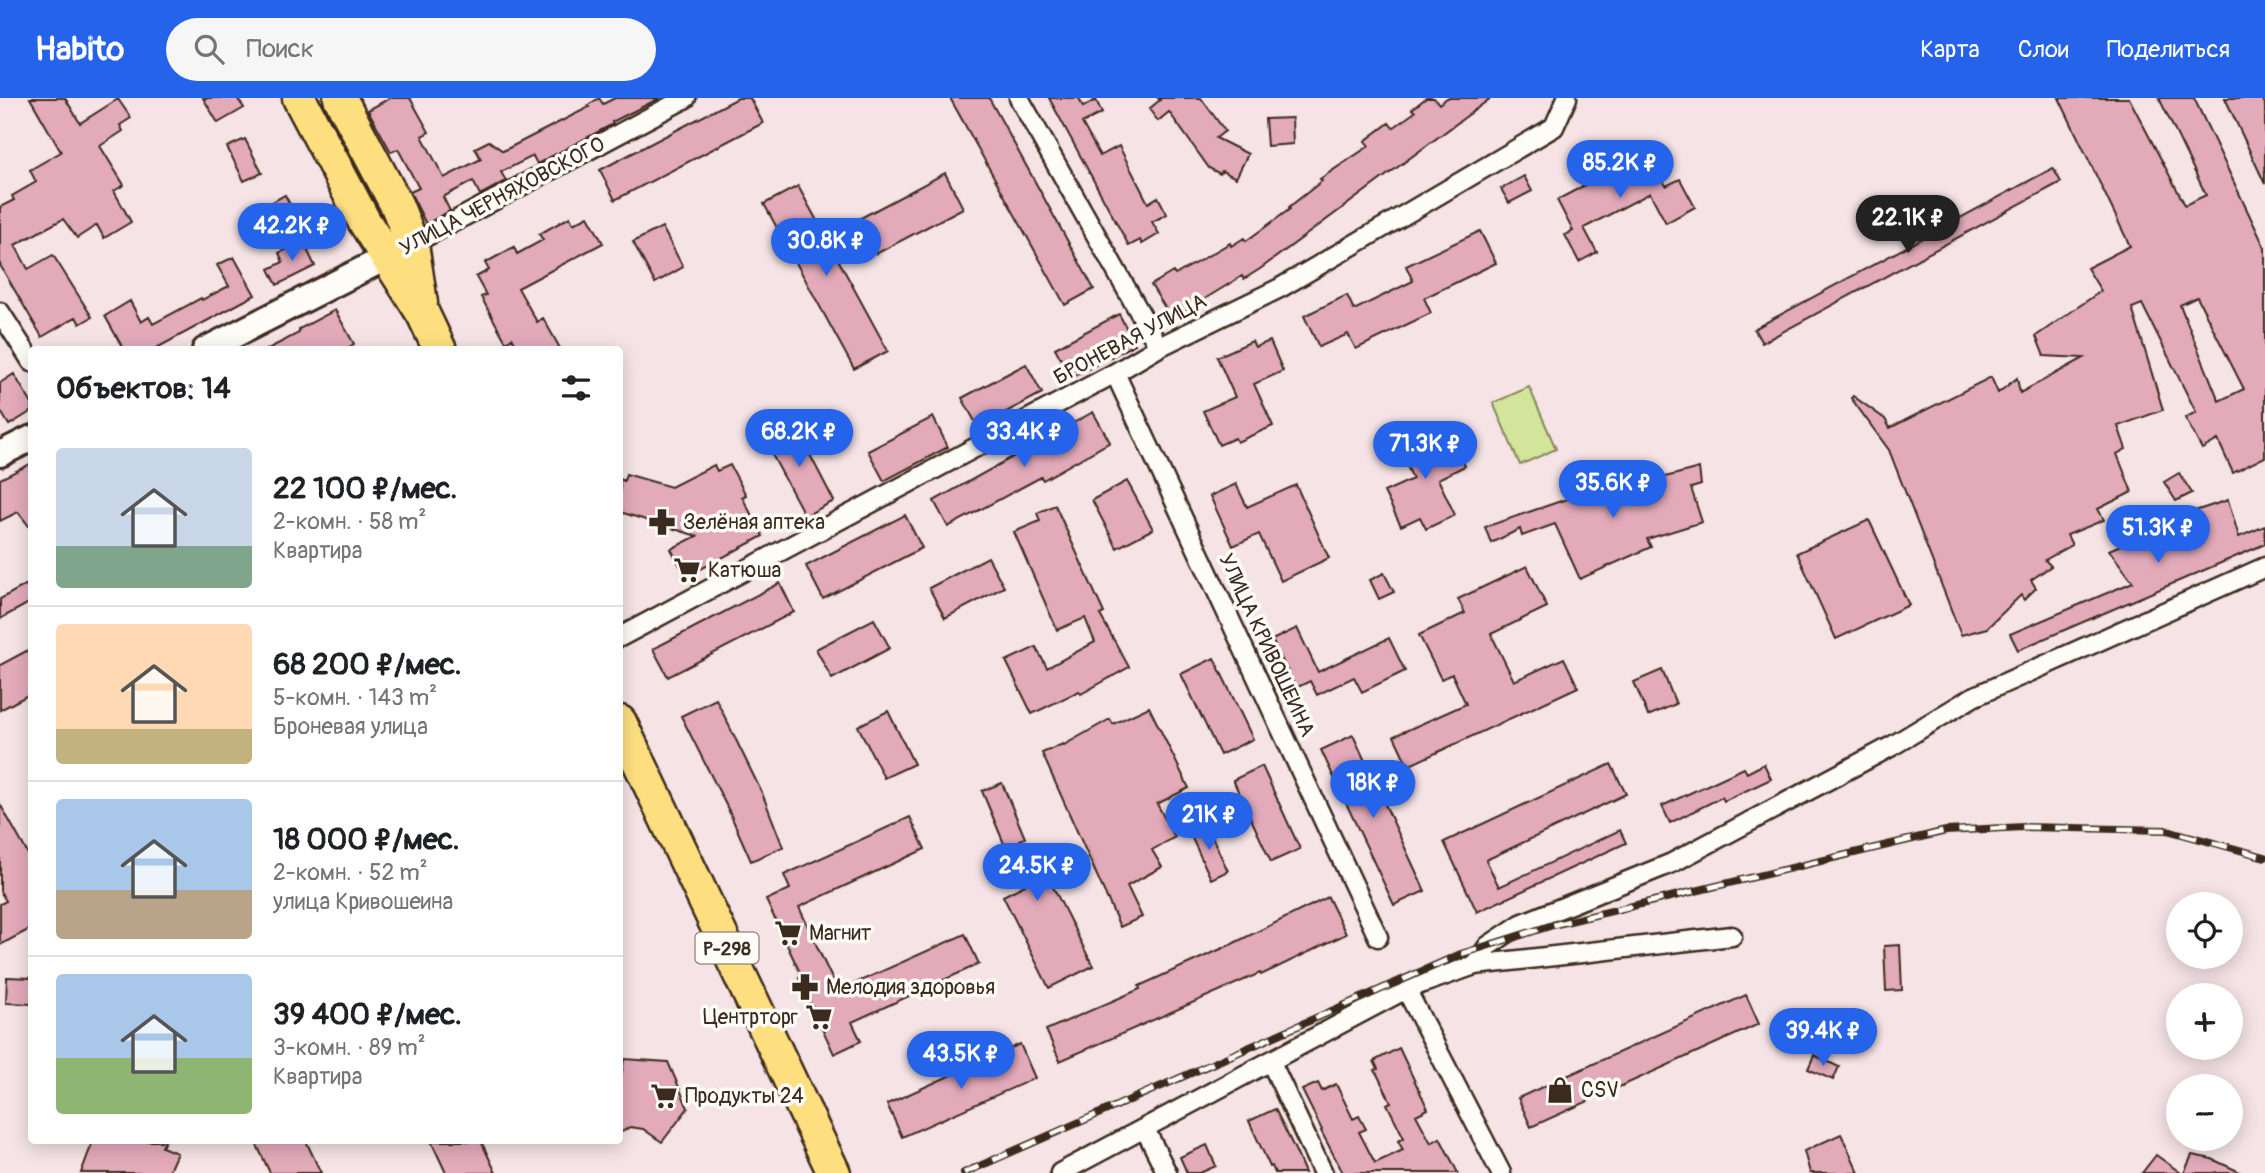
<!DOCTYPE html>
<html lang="ru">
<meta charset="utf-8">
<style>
:root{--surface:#fff;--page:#f6f6f6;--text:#202124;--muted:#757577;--line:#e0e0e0;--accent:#2563eb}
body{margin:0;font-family:Pangolin,sans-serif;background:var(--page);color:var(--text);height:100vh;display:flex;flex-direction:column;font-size:26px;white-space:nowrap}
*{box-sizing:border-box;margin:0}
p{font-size:23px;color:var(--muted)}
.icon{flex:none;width:38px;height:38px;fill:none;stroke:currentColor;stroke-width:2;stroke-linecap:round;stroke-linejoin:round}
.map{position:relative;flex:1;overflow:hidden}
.panel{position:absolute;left:28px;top:248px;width:595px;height:798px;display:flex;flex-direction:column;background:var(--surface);border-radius:7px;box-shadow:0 4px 18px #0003}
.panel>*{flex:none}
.controls{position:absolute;left:2166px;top:794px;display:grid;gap:14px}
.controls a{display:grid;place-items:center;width:77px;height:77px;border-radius:50%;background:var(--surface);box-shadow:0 4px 18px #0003;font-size:35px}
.price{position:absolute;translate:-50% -60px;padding:0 16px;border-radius:24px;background:var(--accent);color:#fff;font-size:23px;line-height:46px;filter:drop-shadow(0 2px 4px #0008)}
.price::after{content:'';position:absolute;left:50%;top:42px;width:21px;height:16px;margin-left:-10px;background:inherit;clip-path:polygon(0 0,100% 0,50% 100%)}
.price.current{background:#222;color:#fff}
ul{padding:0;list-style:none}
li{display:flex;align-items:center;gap:21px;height:175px;padding:0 28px}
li+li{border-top:2px solid var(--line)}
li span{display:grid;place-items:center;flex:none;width:196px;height:140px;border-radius:7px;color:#555}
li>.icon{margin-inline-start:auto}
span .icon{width:84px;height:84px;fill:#fffc;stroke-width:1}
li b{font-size:30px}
h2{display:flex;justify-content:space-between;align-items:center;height:84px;padding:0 28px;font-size:30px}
header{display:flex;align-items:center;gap:42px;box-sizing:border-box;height:98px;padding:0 35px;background:var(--accent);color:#fff}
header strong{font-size:33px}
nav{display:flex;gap:38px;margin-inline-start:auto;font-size:24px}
.search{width:490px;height:63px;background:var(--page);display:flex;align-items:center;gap:18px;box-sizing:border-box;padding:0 24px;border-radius:38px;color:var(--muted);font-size:26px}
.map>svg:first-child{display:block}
.green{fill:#d2e59a;stroke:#86885c;stroke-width:2}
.building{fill:#e3aaba;stroke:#3b2a1e;stroke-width:2;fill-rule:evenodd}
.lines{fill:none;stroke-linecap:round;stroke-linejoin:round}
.street-casing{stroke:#3b2a1e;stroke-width:23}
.secondary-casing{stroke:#3b2a1e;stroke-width:30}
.highway-casing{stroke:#3b2a1e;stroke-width:37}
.street{stroke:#fdfcf7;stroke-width:18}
.secondary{stroke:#fdfcf7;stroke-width:24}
.highway{stroke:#fedf80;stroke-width:32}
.rail-casing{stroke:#3b2a1e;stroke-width:8}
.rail{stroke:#fdfcf7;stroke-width:5;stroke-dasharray:16;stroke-linecap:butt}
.labels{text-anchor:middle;stroke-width:7;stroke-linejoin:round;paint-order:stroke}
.shield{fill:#fdfcf7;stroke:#75695f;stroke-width:2}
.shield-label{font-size:19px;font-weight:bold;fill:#3b2a1e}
.street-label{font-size:21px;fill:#3b2a1e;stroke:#fdfcf7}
.poi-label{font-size:21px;fill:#3b2a1e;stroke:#fdfcf7;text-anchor:start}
</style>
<header>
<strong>Habito</strong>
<div class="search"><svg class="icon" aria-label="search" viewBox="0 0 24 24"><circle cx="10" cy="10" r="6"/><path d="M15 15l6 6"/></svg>Поиск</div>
<nav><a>Карта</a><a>Слои</a><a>Поделиться</a></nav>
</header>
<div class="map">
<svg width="2265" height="1075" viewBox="0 0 2265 1075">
<rect width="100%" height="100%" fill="#f5e3e5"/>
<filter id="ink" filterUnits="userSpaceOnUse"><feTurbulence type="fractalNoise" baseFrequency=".0143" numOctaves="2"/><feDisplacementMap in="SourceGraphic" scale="14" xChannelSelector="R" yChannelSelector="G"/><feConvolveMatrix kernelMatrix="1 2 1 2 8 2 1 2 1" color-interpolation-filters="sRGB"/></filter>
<g filter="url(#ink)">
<path class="green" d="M308 0H330L389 112 372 121Z
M1529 289 1556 351 1520 367 1493 305Z"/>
<path class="building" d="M30 0H65L80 25 118 1 131 20 120 27 123 33 100 48 124 87 114 93 131 124 104 140 97 127 77 140 63 121 15 147 28 171 53 157 92 219 80 226 76 219 42 239 0 167V109L14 102 12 98 36 84 30 72 61 54Z
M203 0H237L244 10 218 25Z
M390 0H410L429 34 422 38 444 80 481 61 475 50 489 43 503 53 589 9 588 7 599 0 603 6 615 0H660L612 24 613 26 537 66 533 58 501 74 506 83 480 97 473 83 443 99 450 113 426 126 410 94 419 90 398 51 391 54 368 12Z
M738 0H750L763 25 615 102 600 72Z
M950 0H989L1094 191 1065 207Z
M1049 0H1079L1083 9 1096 2 1102 15 1082 25 1100 58 1119 48 1148 105 1158 99 1167 116 1152 124 1159 136 1142 146 1140 142 1129 148Z
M1158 0H1201L1225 33 1216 40 1248 56 1236 80 1222 73 1220 76 1209 70 1169 14 1158 23 1149 11 1160 2Z
M1426 0H1434L1439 6 1447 0H1491L1260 171 1244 181 1242 178 1172 221 1151 187 1173 174 1175 177 1230 145 1231 148 1244 140 1246 143 1290 111 1289 109 1322 83 1320 81 1369 48 1365 43 1389 25 1393 30 1415 14 1412 11Z
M2059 0H2129L2185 107 2206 97 2159 0H2194L2265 150V359L2233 375 2218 342 2202 351 2185 320 2196 314 2142 206 2132 210 2163 312 2118 328 2126 351 2117 356 2132 394 2098 411 2104 422 2067 437 2072 447 2045 462 2051 468 2031 482 2036 490 2024 502 2021 497 1987 530 1961 537 1889 352 1851 300 1853 298 1885 321 1890 330 1991 279 1998 295 2017 280 2020 295 2084 260 2044 258 2036 238 2101 193 2087 170 2130 148ZM2197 199 2244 291 2219 303 2180 207Z
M2225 0H2262L2265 6V86Z
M1292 20 1293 46 1267 48 1265 21Z
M245 41 262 75 244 83 227 49Z
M1647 54 1666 88 1680 81 1695 109 1666 125 1650 95 1584 130 1597 154 1579 164 1565 137 1573 133 1557 102Z
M2053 70 2061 84 1762 245 1754 231Z
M945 75 963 110 876 156 857 122Z
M1524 78 1532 93 1509 105 1501 91Z
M798 88 888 253 854 271 764 106Z
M285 97 295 116 278 124 269 106Z
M588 118 603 145 518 190 537 224 543 220 561 252H519L512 240 506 244 481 199 486 197 476 179 489 172 485 165 514 149 517 156 543 142 539 136 570 119 573 126Z
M662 129 683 169 655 185 633 144Z
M1480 133 1496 165 1424 200 1431 215 1356 251 1348 236 1319 249 1304 218 1347 197 1354 212 1413 183 1406 168Z
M303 143 315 168 277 187 269 171 283 164 279 155Z
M234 159 255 197 153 252H124L105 218 130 203 141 224 149 219 153 226 201 200 202 202 229 188 217 167Z
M335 212 354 246 344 252H266L299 235V231Z
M1119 216 1135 246 1071 280 1055 250Z
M1252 243 1255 249 1270 243 1283 273 1254 286 1273 328 1237 344 1235 340 1219 347 1203 313 1235 299 1217 259Z
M1026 266 1042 295 978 329 962 300Z
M14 276 32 306V313L9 327 0 312V285Z
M1093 314 1110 344 1043 382 1041 379 948 429 934 403Z
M933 319 948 349 884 383 868 353Z
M793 324 834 403 805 418 763 340Z
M1427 334 1433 345 1451 337 1465 368 1438 381 1455 417 1426 431 1420 419 1401 428 1384 394 1413 381 1398 348Z
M32 365V432L18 414 0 423V381Z
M714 367 717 373 730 367 746 397 742 399 763 438 686 479 671 451 697 438 620 414V381L624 383 626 376 671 389Z
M1699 370 1701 387 1691 390 1702 424 1647 441 1651 449 1580 481 1555 426 1522 438 1520 431 1491 445 1485 429 1596 391 1598 397Z
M2179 375 2192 395 2176 403 2164 384Z
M1127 383 1153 431 1117 450 1092 402Z
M1236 386 1247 409 1296 387 1329 460 1281 483 1259 436 1233 448 1210 398Z
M2228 402 2239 439 2265 428V446L2018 552 2010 536 2133 484 2109 452 2181 421 2180 418Z
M1055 407 1104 515 1100 517 1129 569 1081 596 1079 593 1032 616 1006 563 1036 549 1047 570 1095 544 1085 520 1057 532 1014 434 1040 423 1037 415Z
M905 417 922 450 823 501 806 468Z
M1869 422 1909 507 1836 541 1797 455Z
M988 459 1004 489 945 520 929 490Z
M1527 468 1547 509 1491 536 1514 583 1564 560 1578 589 1408 668 1394 638 1466 606 1452 576 1441 581 1419 537 1465 515 1458 501Z
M1384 475 1394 494 1379 501 1370 482Z
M31 484V504L0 521V501Z
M780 485 794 514 668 579 653 551Z
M874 521 890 550 832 581 816 551Z
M1297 530 1318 574 1389 540 1405 573 1362 594 1354 579 1317 597 1310 583 1296 590 1272 542Z
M32 550V595L0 612V567Z
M1214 560 1253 641 1220 657 1181 576Z
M1662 572 1676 606 1648 618 1634 584Z
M716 601 762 695 783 749 751 763 728 711 681 618Z
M1149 609 1189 690 1157 706 1175 739 1152 752 1162 769 1127 788 1142 819 1120 829 1042 655 1063 646 1064 647 1110 621 1113 626Z
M888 613 914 666 884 680 858 628Z
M1353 637 1425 793 1394 807 1321 652Z
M1611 666 1626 696 1486 762 1499 789 1620 732 1626 745 1477 814 1444 744Z
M1764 666 1771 681 1724 703 1722 699 1670 725 1662 708 1744 670 1747 675Z
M1262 668 1300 751 1271 764 1233 682Z
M1002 685 1025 740 1020 742 1039 781 1047 777 1093 868 1049 890 1003 798 1025 787 1005 748 982 693Z
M0 706 32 763V830L0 847V806L6 803 0 793Z
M910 719 925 751 799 809 826 868 838 893 965 836 979 866 852 924 861 943 834 956 799 880 802 879 766 802 790 791 784 777Z
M1207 728 1228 773 1211 781 1190 736Z
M1328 799 1346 836 1261 877 1260 875 1060 963 1046 932 1140 891 1139 888 1232 846Z
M1900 847 1902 892 1886 893 1884 848Z
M7 879 32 880V906L6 905Z
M1746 897 1759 926 1531 1029 1518 1000Z
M1020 946 1035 980 902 1039 887 1006Z
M1399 950 1428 1011 1416 1017 1431 1045 1440 1040 1458 1075H1343L1321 1033 1322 1032 1302 992 1318 985 1322 993 1336 986 1353 1021 1359 1018 1366 1031 1359 1034 1375 1065 1403 1052 1398 1043 1404 1040 1387 1006 1391 1004 1375 972 1378 971 1374 963Z
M1814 957 1839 969 1833 982 1808 971Z
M624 961 668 964 688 1010 662 1044 643 1031 630 1029 620 1035V985Z
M1275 1011 1296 1054 1305 1075H1275L1272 1068 1270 1069 1249 1023Z
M1841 1036 1859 1075H1810L1804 1053Z
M93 1043H165L162 1049 177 1055 168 1075H81Z
M255 1043H306L321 1075H270Z
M431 1043H481L496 1075H446Z
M1207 1047 1216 1068 1200 1075H1187L1180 1059Z
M2156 1057 2181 1075H2142Z
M2192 1057 2212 1061 2242 1075H2184Z"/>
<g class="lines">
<defs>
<path id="street" d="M1019 0 1159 249
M412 146 686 0
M0 214 32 264
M1115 275 1378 839
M620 539 1115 275 1159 249 1280 190 1554 29 1567 0
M1475 867 1488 848 1521 826 1672 765 1892 648 1973 599 2265 469
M1406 891 1501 1075
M1271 964 1323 1075
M1145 1031 1167 1075
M1060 1075 1406 891 1475 867 1732 838"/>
<path id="secondary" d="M205 252 401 152
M0 356 32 340"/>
<path id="highway" d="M299 0 364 123 423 216 440 252
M340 0 397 108 412 146 421 205
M620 624 834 1075"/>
</defs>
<use href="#street" class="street-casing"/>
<use href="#secondary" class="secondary-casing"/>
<use href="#highway" class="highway-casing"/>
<use href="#street" class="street"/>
<use href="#secondary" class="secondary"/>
<use href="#highway" class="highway"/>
<defs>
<path id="rail" d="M964 1075 1461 856 1553 827 1946 733 2024 729 2167 732 2265 759"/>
</defs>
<use href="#rail" class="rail-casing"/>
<use href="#rail" class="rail"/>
</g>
</g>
<defs>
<symbol id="pharmacy-bare" viewBox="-9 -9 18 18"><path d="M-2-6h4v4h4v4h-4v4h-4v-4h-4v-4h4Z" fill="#3b2a1e" stroke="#fdfcf7" stroke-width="2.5" paint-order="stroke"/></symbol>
<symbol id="supermarket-bare" viewBox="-9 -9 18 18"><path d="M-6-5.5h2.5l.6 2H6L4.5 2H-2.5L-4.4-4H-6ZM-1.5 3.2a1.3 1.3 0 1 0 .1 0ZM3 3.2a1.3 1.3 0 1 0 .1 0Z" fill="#3b2a1e" stroke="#fdfcf7" stroke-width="2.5" paint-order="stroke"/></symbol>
<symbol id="shop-bare" viewBox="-9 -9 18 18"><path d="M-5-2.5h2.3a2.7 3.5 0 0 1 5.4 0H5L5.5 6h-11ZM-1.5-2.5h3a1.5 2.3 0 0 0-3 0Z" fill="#3b2a1e" stroke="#fdfcf7" stroke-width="2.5" paint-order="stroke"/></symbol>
</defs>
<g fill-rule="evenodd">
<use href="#pharmacy-bare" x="643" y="405" width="38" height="38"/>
<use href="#supermarket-bare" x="668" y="453" width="38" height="38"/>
<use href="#supermarket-bare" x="769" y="816" width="38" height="38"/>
<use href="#pharmacy-bare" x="786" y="870" width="38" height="38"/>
<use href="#supermarket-bare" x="800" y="900" width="38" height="38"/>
<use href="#shop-bare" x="1541" y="973" width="38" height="38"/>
<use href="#supermarket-bare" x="645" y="979" width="38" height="38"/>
</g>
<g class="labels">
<rect class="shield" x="695.5" y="834.5" width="63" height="31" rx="5"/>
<g class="shield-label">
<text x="727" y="857">Р-298</text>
</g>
<g class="street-label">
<text transform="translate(502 98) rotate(-28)" y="7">УЛИЦА ЧЕРНЯХОВСКОГО</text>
<text transform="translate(1130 241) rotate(-28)" y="7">БРОНЕВАЯ УЛИЦА</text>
<text transform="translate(1267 547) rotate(65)" y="7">УЛИЦА КРИВОШЕИНА</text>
</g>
<g class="poi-label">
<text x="683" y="431">Зелёная аптека</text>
<text x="708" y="479">Катюша</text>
<text x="809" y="842">Магнит</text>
<text x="826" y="896">Мелодия здоровья</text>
<text x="798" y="926" text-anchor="end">Центрторг</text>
<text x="1581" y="999">CSV</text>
<text x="685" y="1005">Продукты 24</text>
</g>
</g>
</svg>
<div class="controls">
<a><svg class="icon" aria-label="locate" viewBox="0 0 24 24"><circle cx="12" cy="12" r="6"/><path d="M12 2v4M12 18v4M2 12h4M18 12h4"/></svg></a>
<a>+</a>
<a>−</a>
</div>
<b class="price" style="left:1620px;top:102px">85.2K ₽</b>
<b class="price current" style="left:1908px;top:157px">22.1K ₽</b>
<b class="price" style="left:292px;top:165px">42.2K ₽</b>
<b class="price" style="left:826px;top:180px">30.8K ₽</b>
<b class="price" style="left:799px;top:371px">68.2K ₽</b>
<b class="price" style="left:1024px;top:371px">33.4K ₽</b>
<b class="price" style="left:1425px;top:383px">71.3K ₽</b>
<b class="price" style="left:1613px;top:422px">35.6K ₽</b>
<b class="price" style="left:2158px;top:467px">51.3K ₽</b>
<b class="price" style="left:1373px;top:722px">18K ₽</b>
<b class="price" style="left:1209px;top:754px">21K ₽</b>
<b class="price" style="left:1037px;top:805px">24.5K ₽</b>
<b class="price" style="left:1823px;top:970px">39.4K ₽</b>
<b class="price" style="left:961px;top:993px">43.5K ₽</b>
<section class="panel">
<h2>Объектов: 14<svg class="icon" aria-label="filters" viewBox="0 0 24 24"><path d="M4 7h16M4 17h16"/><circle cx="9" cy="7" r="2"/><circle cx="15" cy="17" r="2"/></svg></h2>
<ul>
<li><span style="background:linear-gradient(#c9d6e8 70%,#7fa58c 0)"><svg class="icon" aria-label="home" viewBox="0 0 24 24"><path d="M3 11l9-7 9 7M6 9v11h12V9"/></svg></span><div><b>22 100 ₽/мес.</b><p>2-комн. · 58 m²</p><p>Квартира</p></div></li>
<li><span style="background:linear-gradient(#ffd9b3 75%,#c2b280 0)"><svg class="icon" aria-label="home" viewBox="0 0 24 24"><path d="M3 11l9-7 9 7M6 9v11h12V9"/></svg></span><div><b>68 200 ₽/мес.</b><p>5-комн. · 143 m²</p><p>Броневая улица</p></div></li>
<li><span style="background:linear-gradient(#a9c7e8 65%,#b9a48a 0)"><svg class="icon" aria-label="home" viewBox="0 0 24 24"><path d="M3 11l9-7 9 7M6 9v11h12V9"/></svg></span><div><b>18 000 ₽/мес.</b><p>2-комн. · 52 m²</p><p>улица Кривошеина</p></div></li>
<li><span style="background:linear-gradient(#a9c7e8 60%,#8fb573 0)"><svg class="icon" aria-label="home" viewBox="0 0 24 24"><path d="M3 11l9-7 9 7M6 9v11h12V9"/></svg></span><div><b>39 400 ₽/мес.</b><p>3-комн. · 89 m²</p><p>Квартира</p></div></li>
</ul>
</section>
</div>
